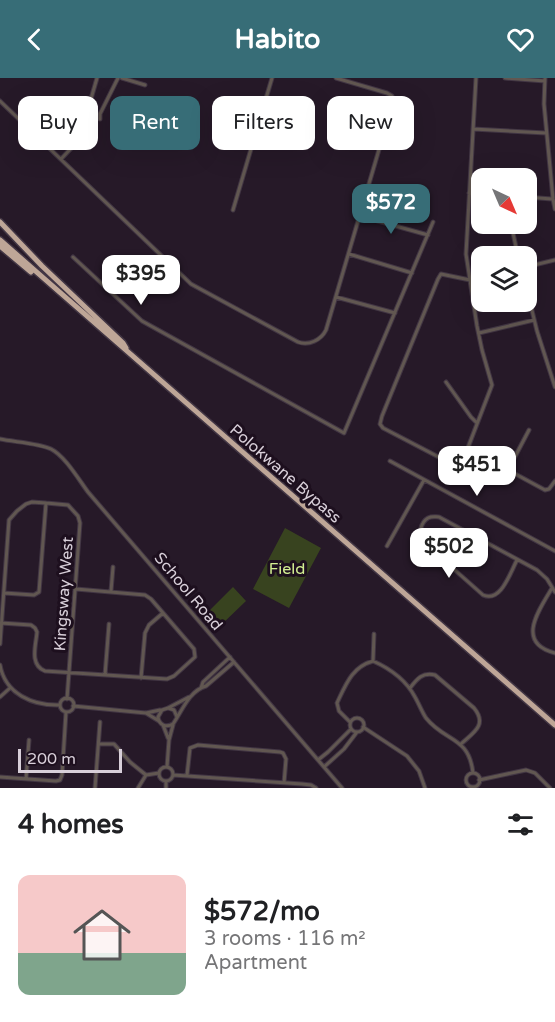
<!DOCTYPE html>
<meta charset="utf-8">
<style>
:root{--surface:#fff;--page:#f6f6f6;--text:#202124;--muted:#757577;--line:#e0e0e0;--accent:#376d77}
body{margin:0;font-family:"Varela Round",sans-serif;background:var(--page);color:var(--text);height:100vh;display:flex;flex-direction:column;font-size:22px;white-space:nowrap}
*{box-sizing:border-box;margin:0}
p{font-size:20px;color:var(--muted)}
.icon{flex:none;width:33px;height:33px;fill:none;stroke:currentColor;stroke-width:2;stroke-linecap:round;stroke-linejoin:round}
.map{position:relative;height:710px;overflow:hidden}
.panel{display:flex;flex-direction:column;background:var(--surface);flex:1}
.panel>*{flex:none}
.hud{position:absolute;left:18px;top:18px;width:519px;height:54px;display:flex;gap:12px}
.needle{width:39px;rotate:136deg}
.tools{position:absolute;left:471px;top:90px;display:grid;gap:12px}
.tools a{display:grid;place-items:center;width:66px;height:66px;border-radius:12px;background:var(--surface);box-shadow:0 6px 24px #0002;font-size:30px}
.scale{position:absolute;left:18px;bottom:15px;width:104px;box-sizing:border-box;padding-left:6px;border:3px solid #d8cfd9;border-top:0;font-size:16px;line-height:21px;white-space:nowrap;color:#d8cfd9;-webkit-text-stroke:4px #1d0f1e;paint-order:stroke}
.price{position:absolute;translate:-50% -51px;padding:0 14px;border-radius:12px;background:#fff;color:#222;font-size:20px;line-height:39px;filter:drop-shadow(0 2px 3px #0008)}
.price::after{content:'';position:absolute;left:50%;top:36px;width:18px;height:14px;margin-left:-9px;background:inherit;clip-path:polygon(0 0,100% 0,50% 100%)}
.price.selected{background:var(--accent);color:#fff}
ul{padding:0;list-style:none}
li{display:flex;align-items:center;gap:18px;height:150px;padding:0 18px}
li+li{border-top:2px solid var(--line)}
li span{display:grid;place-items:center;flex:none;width:168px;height:120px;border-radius:12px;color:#555}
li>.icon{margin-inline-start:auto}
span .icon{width:72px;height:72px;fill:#fffc;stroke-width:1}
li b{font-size:26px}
h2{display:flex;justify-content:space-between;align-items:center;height:72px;padding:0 18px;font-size:26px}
.tag{padding:0 21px;border-radius:12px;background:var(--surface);box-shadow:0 6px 24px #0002;font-size:21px;line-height:54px}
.tag.selected{background:var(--accent);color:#fff}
header{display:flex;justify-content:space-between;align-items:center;height:78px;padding:0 18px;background:var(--accent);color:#fff;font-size:27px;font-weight:800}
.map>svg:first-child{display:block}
.green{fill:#38431f}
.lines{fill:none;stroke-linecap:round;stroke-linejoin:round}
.minor-casing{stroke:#423644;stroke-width:5}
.motorway-casing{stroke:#423644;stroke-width:8}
.minor{stroke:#615751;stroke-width:3}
.motorway{stroke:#bea697;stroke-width:5}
.labels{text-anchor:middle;stroke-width:6;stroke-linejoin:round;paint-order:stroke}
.street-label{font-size:16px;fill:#d8cfd9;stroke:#1d0f1e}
.park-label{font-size:16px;fill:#d3ef92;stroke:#1d0f1e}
</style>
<header><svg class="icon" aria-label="back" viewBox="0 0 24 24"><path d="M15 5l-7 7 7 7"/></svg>Habito<svg class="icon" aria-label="heart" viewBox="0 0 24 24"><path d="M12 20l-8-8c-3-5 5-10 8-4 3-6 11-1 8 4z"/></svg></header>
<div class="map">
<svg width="555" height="710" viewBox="0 0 555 710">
<rect width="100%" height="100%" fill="#261928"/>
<path class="green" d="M285 450 321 470 289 530 253 511Z
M233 509 246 523 220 548 207 535Z"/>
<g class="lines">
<defs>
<path id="minor" d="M122 0 145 7
M505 0 545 3
M545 0 544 26 553 121 555 131
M0 23 191 206 298 264C309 268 321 262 326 252L393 24 392 18 387 15 336 0
M100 41V36L118 0
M473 51 546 55
M61 81 79 62 97 0
M469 115 482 116
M526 119 552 121
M233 132 272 0
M360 138 428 157
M511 146 518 178
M349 176 412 195
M73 179 142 243 344 355 433 144
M526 189 555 182
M470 202 441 196 438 201 382 338 380 346 383 350 454 387 458 388 461 385 467 372 492 307 482 272 477 248 466 176 476 0
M526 208 537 253 555 309
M336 219 395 235
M479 255 534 242
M446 304 471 339 477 345
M0 361C14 364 38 365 51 371 65 378 79 402 88 414L342 710
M467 372 508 392 545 412 549 411 555 403
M390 383 555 473
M508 392 529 352
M387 468 424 402
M517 482C510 495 501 525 483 517L422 463C418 456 421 444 428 440 432 438 435 439 439 439L537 492 547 501 555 514
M552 510C539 532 515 565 555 575
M111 513 113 489
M4 515 34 517 39 514 46 425
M1 545 31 547 35 550 37 554C36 567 29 587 45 593L167 601 174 598 195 579 194 571 151 521 145 517 76 511
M0 566 9 442 17 433 26 426 32 424 46 425 68 427 78 438 80 445 67 621
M373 583 374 556
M0 587C5 616 33 628 60 627
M105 597 109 546
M141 600 145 555 149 547 163 535
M201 610 203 604 230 579
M410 610C417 601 422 594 435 597L474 630C488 647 473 655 461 666
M0 619 10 610
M60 627a7 7 0 1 1 14 0a7 7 0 1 1-14 0Z
M73 628 146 635 160 632
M168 630 189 619
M146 635 159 643
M177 639 174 632 168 630 162 632 158 639C159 647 166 650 173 646 182 633 189 613 206 608L234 584
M350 647a7 7 0 1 1 14 0a7 7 0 1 1-14 0Z
M350 644 339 633 337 625C346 606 352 589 373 583 391 591 406 602 415 619 419 626 422 634 426 640 445 664 469 658 473 695
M163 647 168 660
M363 649 407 678 419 693 425 710
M99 666H114L130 684 146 697
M318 682 328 674 351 651
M167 689 169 662 173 647
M324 689 344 671 357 654
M159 696a7 7 0 1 1 14 0a7 7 0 1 1-14 0Z
M466 702a7 7 0 1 1 14 0a7 7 0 1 1-14 0Z
M173 697 302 706 311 707 316 710
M187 697 190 670 198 667 280 674 283 675 286 681 284 705
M0 699 56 703 60 702 62 697 66 634
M26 701 29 662
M479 702 526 692 535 695 550 710
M95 710 100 644
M138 710 146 697 159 695
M166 710V703"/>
<path id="motorway" d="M0 144 42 188 123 265 126 270
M0 162 555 647
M0 168 31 194"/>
</defs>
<use href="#minor" class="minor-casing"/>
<use href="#motorway" class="motorway-casing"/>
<use href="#minor" class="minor"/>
<use href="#motorway" class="motorway"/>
</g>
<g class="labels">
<g class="street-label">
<text transform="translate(286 395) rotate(41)" y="6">Polokwane Bypass</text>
<text transform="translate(189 513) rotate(50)" y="6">School Road</text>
<text transform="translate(63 516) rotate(-86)" y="6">Kingsway West</text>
</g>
<g class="park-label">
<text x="287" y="496">Field</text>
</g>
</g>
</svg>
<div class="tools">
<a><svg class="needle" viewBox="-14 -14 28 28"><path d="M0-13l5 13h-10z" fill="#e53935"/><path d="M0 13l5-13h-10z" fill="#757577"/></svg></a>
<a><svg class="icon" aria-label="layers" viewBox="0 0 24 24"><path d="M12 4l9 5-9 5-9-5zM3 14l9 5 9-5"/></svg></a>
</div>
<div class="scale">200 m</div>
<b class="price selected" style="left:391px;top:157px">$572</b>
<b class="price" style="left:141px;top:228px">$395</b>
<b class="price" style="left:477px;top:419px">$451</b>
<b class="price" style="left:449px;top:501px">$502</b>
<div class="hud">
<a class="tag">Buy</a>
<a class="tag selected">Rent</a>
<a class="tag">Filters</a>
<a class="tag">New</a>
</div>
</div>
<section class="panel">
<h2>4 homes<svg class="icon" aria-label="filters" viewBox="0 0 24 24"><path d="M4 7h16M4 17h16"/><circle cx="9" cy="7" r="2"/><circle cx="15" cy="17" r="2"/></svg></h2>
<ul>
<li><span style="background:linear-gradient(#f6c9c9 65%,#7fa58c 0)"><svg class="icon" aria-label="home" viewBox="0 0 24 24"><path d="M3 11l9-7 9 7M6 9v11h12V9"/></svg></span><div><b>$572/mo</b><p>3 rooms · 116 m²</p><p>Apartment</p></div></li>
</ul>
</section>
